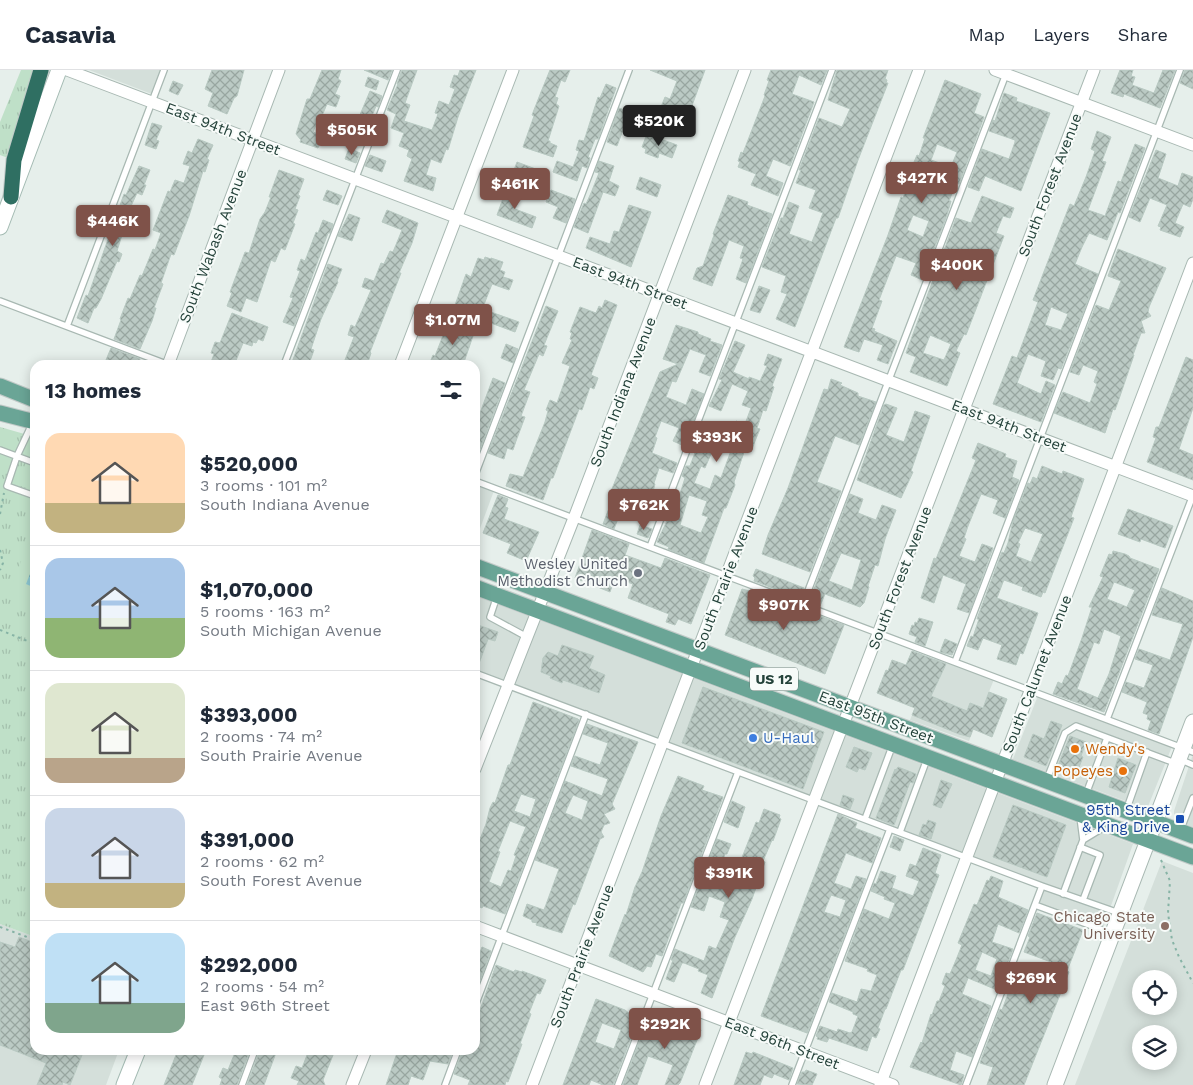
<!DOCTYPE html>
<meta charset="utf-8">
<style>
:root{--surface:#fff;--page:#f6f6f7;--text:#1f2937;--muted:#747a83;--line:#e0e1e3;--accent:#7f5249}
body{margin:0;font-family:"Work Sans",sans-serif;background:var(--page);color:var(--text);height:100vh;display:flex;flex-direction:column;font-size:19px;white-space:nowrap}
*{box-sizing:border-box;margin:0}
p{font-size:16px;color:var(--muted)}
.icon{flex:none;width:28px;height:28px;fill:none;stroke:currentColor;stroke-width:2;stroke-linecap:round;stroke-linejoin:round}
.map{position:relative;flex:1;overflow:hidden}
.details{position:absolute;left:30px;top:290px;width:450px;height:695px;display:flex;flex-direction:column;background:var(--surface);border-radius:15px;box-shadow:0 2px 12px #0003}
.details>*{flex:none}
.buttons{position:absolute;left:1132px;top:900px;display:grid;gap:10px}
.buttons a{display:grid;place-items:center;width:45px;height:45px;border-radius:50%;background:var(--surface);box-shadow:0 2px 12px #0003;font-size:25px}
.price{position:absolute;translate:-50% -42px;padding:0 11px;border-radius:5px;background:var(--accent);color:#fff;font-size:16px;line-height:32px;filter:drop-shadow(0 1px 2px #0008)}
.price::after{content:'';position:absolute;left:50%;top:30px;width:15px;height:11px;margin-left:-8px;background:inherit;clip-path:polygon(0 0,100% 0,50% 100%)}
.price.current{background:#222;color:#fff}
ul{padding:0;list-style:none}
li{display:flex;align-items:center;gap:15px;height:125px;padding:0 15px}
li+li{border-top:1px solid var(--line)}
li span{display:grid;place-items:center;flex:none;width:140px;height:100px;border-radius:15px;color:#555}
li>.icon{margin-inline-start:auto}
span .icon{width:60px;height:60px;fill:#fffc;stroke-width:1}
li b{font-size:21px}
h2{display:flex;justify-content:space-between;align-items:center;height:60px;padding:0 15px;font-size:21px}
header{display:flex;align-items:center;gap:30px;box-sizing:border-box;height:70px;padding:0 25px;background:var(--surface);border-bottom:1px solid var(--line)}
header strong{font-size:24px}
nav{display:flex;gap:28px;margin-inline-start:auto;font-size:18px}
.map>svg:first-child{display:block}
.built{fill:#d4dfda;fill-rule:evenodd}
.grass{fill:url(#grass-tufts)}
.pitch{fill:#bfe0c8}
.water{fill:url(#water-waves)}
.building{fill:url(#building-cross-hatch);stroke:#b8c9c2;fill-rule:evenodd}
.lines{fill:none;stroke-linecap:round;stroke-linejoin:round}
.service-casing{stroke:#a8b8b2;stroke-width:8}
.minor-casing{stroke:#a8b8b2;stroke-width:13}
.tertiary-casing{stroke:#a8b8b2;stroke-width:17}
.secondary-casing{stroke:#a4bbb3;stroke-width:17}
.primary-casing{stroke:#c2cac8;stroke-width:17}
.motorway-casing{stroke:#c2cac8;stroke-width:17}
.path{stroke:#86b3a5;stroke-width:2;stroke-dasharray:2.5 4;stroke-linecap:butt}
.service{stroke:#fff;stroke-width:5.5}
.minor{stroke:#fff;stroke-width:11}
.tertiary{stroke:#fff;stroke-width:15}
.secondary{stroke:#fff;stroke-width:15}
.primary{stroke:#6aa596;stroke-width:15}
.motorway{stroke:#2f6f62;stroke-width:15}
.worship-dot{fill:#6b7280;stroke:#f7fbf9;stroke-width:2}
.shop-dot{fill:#3f7fe0;stroke:#f7fbf9;stroke-width:2}
.food-dot{fill:#e8710a;stroke:#f7fbf9;stroke-width:2}
.transit-dot{fill:#1a4fb4;stroke:#f7fbf9;stroke-width:2}
.education-dot{fill:#8d6e63;stroke:#f7fbf9;stroke-width:2}
.labels{text-anchor:middle;stroke-width:4;stroke-linejoin:round;paint-order:stroke}
.shield{fill:#f7fbf9;stroke:#637a73;stroke-width:1}
.shield-label{font-size:14px;font-weight:bold;fill:#24423a}
.street-label{font-size:15px;fill:#24423a;stroke:#f7fbf9}
.worship-label{font-size:15px;fill:#5b616d;stroke:#f7fbf9;text-anchor:end}
.shop-label{font-size:15px;fill:#366cbe;stroke:#f7fbf9;text-anchor:start}
.food-label{font-size:15px;fill:#c56008;stroke:#f7fbf9;text-anchor:start}
.transit-label{font-size:15px;fill:#164399;stroke:#f7fbf9;text-anchor:end}
.education-label{font-size:15px;fill:#785e54;stroke:#f7fbf9;text-anchor:end}
</style>
<header>
<strong>Casavia</strong>
<nav><a>Map</a><a>Layers</a><a>Share</a></nav>
</header>
<div class="map">
<svg width="1193" height="1015" viewBox="0 0 1193 1015">
<defs>
<pattern id="grass-tufts" width="24" height="20" patternUnits="userSpaceOnUse" patternTransform="scale(1.25)"><rect width="24" height="20" fill="#bfe0c8"/><path d="M3 7l-1-3M5 7V3M7 7l1-3M15 17l-1-3M17 17v-4M19 17l1-3" fill="none" stroke="#a4c1ad"/></pattern>
<pattern id="water-waves" width="16" height="10" patternUnits="userSpaceOnUse" patternTransform="scale(1.25)"><rect width="16" height="10" fill="#8ec9d4"/><path d="M0 5q4-4 8 0t8 0" fill="none" stroke="#74a5ad"/></pattern>
<pattern id="building-cross-hatch" width="8" height="8" patternUnits="userSpaceOnUse" patternTransform="scale(1.25)"><rect width="8" height="8" fill="#bbcac4"/><path d="M0 0l8 8M0 8l8-8" fill="none" stroke="#98a6a0"/></pattern>
</defs>
<rect width="100%" height="100%" fill="#e6efeb"/>
<path class="built" d="M89 0H162L152 24Z
M475 411 495 418 475 472Z
M475 526 1133 774 1102 861 1033 836 1040 817 475 604Z
M936 585 995 607 969 671 910 650Z
M1039 623 1173 674 1147 739 1013 689Z
M1193 684V757L1175 750 1174 747V741Z
M1162 791 1193 803V1015H1075ZM1141 909H1169V936H1141ZM1141 964H1169V991H1141Z
M0 854 35 867V980H119L106 1015H0Z"/>
<path class="grass" d="M21 0H35L8 88 0 85V52Z
M0 357 35 367V867L0 854Z"/>
<path class="pitch" d="M28 473 35 476V491L26 514 35 518V533L9 523Z"/>
<path class="water" d="M35 491V518L26 514Z"/>
<path class="building" d="M212 0H244L237 26 234 28 227 44 208 36 213 23 205 19Z
M322 0H341L338 9 341 11 335 24 340 26 336 37 327 34 321 48 319 47 313 62 323 66 318 78 300 72 301 70 296 64 307 29H310Z
M364 0H392L388 10Z
M402 0H417L405 33 410 35 404 51 432 60 438 44 435 43 439 31 449 35 455 19 450 17 454 5 458 6 460 0H476L458 47 448 80 446 79 441 93 431 89 426 105 436 108 433 121 404 111 412 89 407 86 409 80 399 76 404 63 391 58 396 44 387 40 398 14H397Z
M550 0H570L565 12 561 10 555 27 558 28 556 34 559 36 548 71H550V73L557 76 553 87 523 77 534 46 532 45 541 22Z
M650 0H705L686 52 659 42 665 27 670 29 677 11Z
M771 0H827L821 15 799 5 792 24 814 32 790 96 773 89 766 106 783 113 778 126 751 115 756 104 738 97 740 92 738 91 741 82 743 83 765 26 764 25 769 11 767 10Z
M837 0H888L885 9 887 10 886 13H888L858 90 838 148H836L795 257 776 249 787 224 781 222 786 206 762 197 781 148H783L789 132 799 136 789 164 812 172 823 143 809 138 816 120 796 113 801 100H799L819 48 842 57 850 39 828 30Z
M1120 0H1133L1131 6 1135 7 1132 15 1154 23 1163 0H1175L1160 38 1124 24 1123 27 1111 23Z
M1185 0H1193V19L1180 13Z
M368 7 379 11 376 20 365 16Z
M945 10 981 24 974 43 984 47 959 114 956 113 949 131H951L947 145 922 210 911 205 916 193 896 186 879 230 882 231 872 258 875 259 874 261 897 271 888 294 877 290 883 275 864 269 859 282 844 277 888 165 901 127 903 128 909 112 906 111 917 85 919 86 925 68H923ZM937 74 957 82 951 97 931 90ZM913 145 929 151 923 167 907 160Z
M173 11 183 15 178 25 169 21Z
M606 14 616 18 598 69H595L588 87 590 88 587 98 582 96 577 111 553 102 557 91 573 97 579 81 576 80 579 70 584 71 598 27 600 28Z
M370 21 382 26 378 37 376 36 365 63 354 59Z
M1004 23 1017 28 1016 31 1050 43 1021 121 985 106 979 121 968 117 982 79 1009 89 1015 72V70L989 61 993 50 995 51Z
M619 38 639 45 635 55 626 52 617 76 607 72Z
M152 53 162 56 156 70 159 71 156 79 145 75Z
M1097 61 1111 67 1102 91 1106 92 1088 140 1105 146 1118 111 1121 112 1135 74 1145 78 1120 143 1118 142 1107 170 1089 163 1082 177 1075 194 1098 204 1061 299 1058 298 1053 310 1041 306 1046 291 1028 284 1017 313 1041 324 1046 311 1055 315 1041 352 993 334 1012 286 1017 288 1038 232 1033 230 1070 134 1074 136 1086 107 1095 81 1091 79ZM1051 237 1068 244 1061 260 1045 255Z
M647 64 677 75 672 88 659 83 658 88 645 83 646 79 642 77Z
M198 69 213 75 207 89 209 90 205 102 203 101 189 146 174 185 171 184 161 213 163 214 154 238H156L152 251 140 279 114 269 121 250 120 249 128 228 130 229 140 205 142 206 153 179 155 180 161 163 153 160 168 121 170 122 175 110 184 113 190 96 183 94 188 81 192 83Z
M349 78 360 83 356 93 345 89Z
M1156 80 1166 84 1158 108 1178 116 1182 103 1193 107V129L1190 137 1183 134 1175 153 1184 157 1180 167 1160 160 1161 157 1158 156 1167 135 1150 128 1140 152 1129 147Z
M370 85 386 91 382 102 365 96Z
M599 91 614 96 609 111 619 116 615 126 603 122 588 163 574 157 584 133 586 134 591 123 599 103 595 102Z
M517 92 541 101 538 109 514 100Z
M139 96 150 100 144 115H146L142 125 137 123 131 136 117 181 122 184 119 192 117 191 101 229 96 238H94L88 253 77 248 86 225 88 226 124 124 126 125Z
M279 100 304 109 298 125 300 126 295 139 298 140 293 153 295 154 285 180 281 178 275 192 271 190 257 232 246 228 241 242 227 236 232 223 230 222 245 182 249 183 260 149 265 142 271 127H269Z
M640 107 661 115 657 127 636 119Z
M327 120 342 126 338 135 323 130Z
M506 120 521 125 515 139 536 147 532 158 497 145Z
M551 120 575 129 566 153 553 148 558 137 546 132Z
M728 125 748 132 747 135 772 144 746 213 736 209 743 189 740 188 744 176 729 170 712 216 693 209 697 198 703 196 714 165 713 164Z
M982 126 1014 138 1010 148 1003 146 996 163 1004 166 966 265 964 264 956 281 960 283 947 316 910 302 916 287 906 283 956 148 971 153ZM930 265 951 274 944 290 923 283Z
M629 135 651 142 631 197 586 178 590 167 610 174 614 161 619 162Z
M387 140 418 153 412 173 399 203H401L370 282 371 283 367 295H343L354 267 348 265 351 255 355 257 371 220 362 217 365 208 374 211 381 193 384 194 390 181 393 182 402 160 382 152Z
M349 144 360 148 352 171 338 166Z
M323 150 333 154 330 163H328L294 256 283 252 293 228 290 227 300 201 297 200 301 189 305 191 316 162 318 163Z
M1118 179 1166 198 1149 237 1148 242 1151 246 1141 251 1145 263H1141L1133 285H1134L1119 329 1115 340 1113 339 1105 363 1054 343 1063 322 1090 333 1097 314 1094 312 1098 301 1083 295 1079 305 1070 302 1096 235 1109 240 1121 211 1108 206Z
M485 187 491 189V188L503 192 500 200 505 202 503 207 513 210 509 220 492 214 483 237 488 239V241L519 252 515 262 456 240 454 238 466 204 471 207 478 188 484 190Z
M328 194 342 199 337 211 338 212 321 249 311 279 314 280 310 291 307 289 304 295H291Z
M759 216 770 220 760 243 750 240Z
M605 230 617 235 591 305 598 308 594 319 590 317 582 340 579 339 553 408H551L543 430 506 416 510 404 523 407 545 352 548 341 546 340 550 330 557 333 570 296 562 293 572 270 570 269 572 263 570 262 580 237 596 243 599 236 602 238Z
M546 236 558 241 544 275 547 276 543 286 539 284 524 320 530 322 521 346 525 347 516 371 513 380 507 378 504 389 488 383Z
M232 243 268 257 263 271 258 269 256 273 253 272 252 276 243 273 235 293 227 290 226 295H210L214 284 211 283 215 272 220 273Z
M445 252 474 263 463 295 457 293 456 295H429L433 285 435 286 444 263 441 262Z
M676 255 698 262V264L711 269 710 271 722 275 710 306 699 302 706 285 690 279 676 312 672 311 666 327 686 335 692 319 704 324 684 376 673 371 679 358 661 351 655 367 657 368 652 383 677 393 673 403 659 398 654 413 655 414 652 425 651 426 642 423 632 450 619 446 614 459 603 454 613 428 609 426 660 302 678 294 663 289Z
M735 271 745 275 733 302 749 309V307L760 311 767 296 764 295 768 284 782 289 772 316 774 317 766 341 763 340 757 358 760 359 755 371 751 382 746 380 744 382 734 412 735 415 726 438H724L704 493 668 479 669 477 657 472 667 451H669L675 435 673 434 677 423 680 424 685 408 682 406 686 396H690L696 380 692 379 702 355 727 365 728 362 731 364 736 351 745 354 751 338 742 335 748 321 732 314 721 341 709 336 722 310 719 309ZM716 372 732 378 721 408 715 405 710 419 694 413 701 396 705 398ZM689 425 707 431 702 445 708 447 701 463 680 455Z
M506 274 518 279 513 293 501 288Z
M111 278 140 289 138 295H118L106 290Z
M1186 287 1193 290V338L1179 379 1193 385V410L1147 392 1156 368 1153 367 1156 357H1159Z
M493 308 505 313 480 379 475 378V340L480 343Z
M831 309 842 313 840 315 858 323V326L876 332 859 375 835 366 817 412 841 421 810 502 762 484 768 465 788 418 824 319 828 320Z
M886 334 897 338 886 365 904 372 915 341 930 346 911 401 913 402 901 428 857 410 884 335Z
M978 373 1006 384 1005 387 1017 391 1012 407 1019 410 1005 448 993 443 998 430 981 424 968 456 964 468 966 469 959 486 975 492 982 474 993 478 969 543 957 539 966 514 943 505 934 533 921 528 934 488 936 489 976 390 972 388Z
M1042 396 1062 404 1063 401 1084 409 1071 447 1074 448 1045 523 1043 522 1041 527 1022 520 1023 517 1004 510 1003 512 997 528 1038 543 1023 584 1020 583 1016 595 997 589 1002 575 983 568 978 580 967 576 971 566 973 567 979 549H977L978 546 1002 482 1004 483 1008 473 1013 451 1028 413 1030 414 1033 407 1037 409ZM1025 458 1043 464 1031 492 1016 486 1020 474 1018 473Z
M850 424 863 429 858 443 876 450 882 435 896 440 885 469 878 496 875 495 868 516 869 517 864 533 860 537 825 524 820 536 809 532ZM841 483 861 490 852 520 829 511Z
M498 425 508 429 505 437 508 438 504 449 539 462 526 491 507 483 511 474 483 463Z
M1128 439 1173 456 1165 478 1141 469 1140 472 1118 464Z
M640 455 652 459 648 468 637 464Z
M592 460 629 474 625 485 661 498 665 488 710 505 691 554 678 549 675 555 666 552 669 544 628 528 633 514 615 508 610 522 575 508Z
M1113 481 1125 484 1129 486 1130 488 1159 499 1104 642 1053 624 1058 612 1062 614 1066 605 1068 606 1082 568 1092 537H1089L1103 507 1100 506 1109 484 1112 485ZM1114 512 1135 520 1127 537 1107 529ZM1104 559 1121 566 1109 604 1098 628 1077 619 1094 572 1099 574Z
M756 499 804 518 800 528 754 511 755 508 753 506Z
M1162 518 1193 531V567L1159 664 1148 660 1151 651 1147 649 1148 645 1143 643 1147 632 1122 622 1126 612 1144 618 1153 595 1135 589 1139 579 1170 590 1183 554 1152 545Z
M742 519 750 521V520L784 532 780 540 797 546 800 539 844 555 825 604 725 565Z
M919 548 933 552 925 576 915 572 917 567 909 564 912 555 914 556 915 552 917 553Z
M475 554 498 562 495 571 488 569 477 599 475 598Z
M945 569 957 574 952 585 940 582Z
M562 575 594 586 589 598 605 605 599 623 563 610 562 613 550 608 551 606 541 602 543 588 548 582 558 586Z
M912 581 946 594 931 626 967 641 970 633 983 638 989 622 1007 629 992 667 973 659 970 667 959 664 912 645 915 638 877 623 886 600 888 601 892 590 906 595Z
M703 617 824 662 803 719 682 673Z
M533 632 578 649 579 650 505 844 483 836 482 838 475 835V782L486 754 490 738 493 732 495 733 508 695H510ZM521 724 536 729 530 747 514 741ZM510 751 526 757 514 785 516 786 511 801 508 800 501 817 489 812 500 782 498 781Z
M1051 651 1062 655 1046 696 1024 687 1033 664 1044 669Z
M587 654 638 672 612 734 615 739 604 744 610 753 604 755 601 762 604 767 600 769 575 835 573 834 562 863 536 855 537 853 532 852V850L523 846 527 834 544 840 559 799 535 790 565 711 602 726 608 709 571 696 575 686 600 695 608 673 583 664ZM573 725 588 731 582 750 565 743Z
M1070 666 1086 672 1081 686 1083 687 1076 705 1057 698Z
M854 677 872 683 865 700 859 698 857 702 846 697Z
M1118 688 1136 695 1125 723 1109 717Z
M898 697 916 704 913 713 910 712 894 755 876 748 895 699 896 700Z
M678 706 704 716 702 720 723 727 683 833H681L662 886 656 884 651 897 647 896 643 902 609 886 625 844 626 845 635 817 642 802 661 746Z
M941 710 952 714 941 738 933 735Z
M843 725 854 729 850 739 840 735Z
M732 731 745 737 738 758 724 752Z
M1013 735 1066 755 1047 807 993 787Z
M764 739 780 745 779 748 781 749 773 771 772 770 763 791 765 792 752 829 735 867 712 928 701 923 708 905 698 901 699 899 684 893H682L674 912 666 909 673 890H671L675 879 704 891 709 876 716 879 729 850 720 847 725 832 709 826 704 841 691 837 717 769 731 774 727 784H725L715 814 730 821 735 808 738 809 744 791 741 790 756 752 759 753Z
M838 744 857 753 855 758 881 768 872 793 846 783 834 813 851 819 856 806 866 809 807 963 761 946ZM831 825 846 830 840 847 824 842Z
M928 750 936 753 931 769 919 765 923 754 926 755Z
M894 766 904 770 900 781 890 777Z
M923 778 941 785 935 803 939 805 903 900H901L886 939H885L878 958 880 959 876 968 872 966 867 981 829 968 827 972 817 969 818 967 816 966 820 956 837 962 838 959 850 963 852 962 858 946 853 944V942L829 932 832 923 857 932 861 919 871 921 877 905 867 901 868 899 845 891 864 839 889 849 895 833 884 829 885 827 871 821 874 813 876 814 881 801 896 806 892 818 913 826 919 811 906 806 910 794 916 796Z
M991 806 1003 811 998 827 1028 840 1019 863 998 854 992 872 1013 879 997 920 968 908 962 924 991 936 972 987 956 981 950 1000 964 1005 961 1015 910 997 921 972 922 973 931 944 932 945 937 931H939L945 916 942 914 946 903 950 904 956 890 962 875 958 873 974 834 977 835 987 810 989 811ZM982 882 997 889 991 906 975 900Z
M1037 843 1083 860 1067 901 1069 902 1024 1015H987L993 997 980 993 981 990 1000 939 1002 940 1008 924 1006 923 1010 913 1023 918 1028 904 1044 910 1051 892 1024 882 1030 867 1028 866Z
M19 867 35 873V980H84L70 1015 63 1012 62 1015H37L46 993 0 975V872L15 877Z
M482 877 491 881 477 918H475V895Z
M496 895 514 902 515 900 522 902V901L546 910 540 924 537 923 529 943 531 944 521 971 520 974H522L508 1012 506 1011 505 1015H468L470 1010 454 1004 463 980H475V954Z
M596 929 625 940 630 944V946L638 949 613 1015H603L591 1010 589 1015H563ZM602 953 621 960 614 979 595 972Z
M666 946 701 960 680 1013 678 1015H665L673 995 648 986 637 1015H623L645 957 660 962Z
M178 980H206L192 1015H164Z
M236 980H250L237 1015H220L222 1009 219 1007 223 998 228 1000Z
M260 980H277L264 1015H247Z
M309 980H335L323 1010 325 1015H297L299 1011 291 1008 296 996 302 998Z
M398 980H453L448 994 430 991 423 1010 411 1006 408 1015H386Z
M746 982 752 984 753 982 793 998 789 1010 774 1004 772 1008 764 1005 760 1015H734Z
M806 1000 817 1004 812 1015 797 1014 802 1002H805Z"/>
<g class="lines">
<defs>
<path id="service" d="M0 231 169 295
M67 256 164 0
M284 295 397 0
M33 352 17 386 7 416 35 426
M0 380 35 393
M475 405 629 0
M475 411 1193 682
M650 477 832 0
M497 526 490 547 527 567
M803 534 1006 4
M955 592 1180 0
M475 603 1042 816 1119 843
M1107 649 1193 425
M1179 689 1193 695
M1047 709 1065 663 1076 656 1175 693
M1086 724 1107 668
M1126 741 1147 682
M865 749 893 674
M1180 761 1193 728
M900 762 927 689
M1083 770 1106 756
M1080 777 1100 785 1083 830
M1063 824 1083 770 1080 747
M1035 835 1111 863
M475 936 586 644
M242 1015 255 980
M445 1015 458 980
M618 1015 738 702
M792 1015 890 759
M966 1015 1042 816"/>
<path id="minor" d="M67 0 1193 426
M995 0 1193 75
M168 295 279 0
M400 295 513 0
M475 699 574 448 745 0
M475 856 893 1015
M352 1015 366 980
M532 1015 919 0
M705 1015 1094 0
M880 1015 1193 193"/>
<path id="tertiary" d="M1055 1015 1193 652"/>
<path id="secondary" d="M0 157 59 0
M124 1015 138 980"/>
<path id="primary" d="M0 316 35 330
M0 343 35 352
M475 496 1193 766
M475 517 1193 787"/>
<path id="motorway" d="M11 127 14 90 41 0"/>
</defs>
<use href="#service" class="service-casing"/>
<use href="#minor" class="minor-casing"/>
<use href="#tertiary" class="tertiary-casing"/>
<use href="#secondary" class="secondary-casing"/>
<use href="#primary" class="primary-casing"/>
<use href="#motorway" class="motorway-casing"/>
<path class="path" d="M0 444 4 423
M0 480 3 493 0 500
M0 560 35 574
M1161 790 1170 811 1168 843 1172 870 1179 887 1193 913
M0 857 35 870"/>
<use href="#service" class="service"/>
<use href="#minor" class="minor"/>
<use href="#tertiary" class="tertiary"/>
<use href="#secondary" class="secondary"/>
<use href="#primary" class="primary"/>
<use href="#motorway" class="motorway"/>
</g>
<circle class="worship-dot" cx="638" cy="503" r="5"/>
<circle class="shop-dot" cx="753" cy="668" r="5"/>
<g class="food-dot">
<circle cx="1075" cy="679" r="5"/>
<circle cx="1123" cy="701" r="5"/>
</g>
<rect class="transit-dot" x="1175" y="744" width="10" height="10" rx="2.5"/>
<circle class="education-dot" cx="1165" cy="856" r="5"/>
<g class="labels">
<rect class="shield" x="750" y="597.5" width="48" height="23" rx="4"/>
<g class="shield-label">
<text x="774" y="614">US 12</text>
</g>
<g class="street-label">
<text transform="translate(223 59) rotate(21)" y="5">East 94th Street</text>
<text transform="translate(1050 115) rotate(-69)" y="5">South Forest Avenue</text>
<text transform="translate(213 176) rotate(-69)" y="5">South Wabash Avenue</text>
<text transform="translate(630 213) rotate(21)" y="5">East 94th Street</text>
<text transform="translate(623 322) rotate(-69)" y="5">South Indiana Avenue</text>
<text transform="translate(1009 356) rotate(21)" y="5">East 94th Street</text>
<text transform="translate(726 508) rotate(-69)" y="5">South Prairie Avenue</text>
<text transform="translate(900 508) rotate(-69)" y="5">South Forest Avenue</text>
<text transform="translate(1037 604) rotate(-69)" y="5">South Calumet Avenue</text>
<text transform="translate(876 647) rotate(21)" y="5">East 95th Street</text>
<text transform="translate(582 886) rotate(-69)" y="5">South Prairie Avenue</text>
<text transform="translate(782 973) rotate(21)" y="5">East 96th Street</text>
</g>
<g class="worship-label">
<text x="628" y="499">Wesley United<tspan x="628" dy="17">Methodist Church</tspan></text>
</g>
<g class="shop-label">
<text x="763" y="673">U-Haul</text>
</g>
<g class="food-label">
<text x="1085" y="684">Wendy's</text>
<text x="1113" y="706" text-anchor="end">Popeyes</text>
</g>
<g class="transit-label">
<text x="1170" y="745">95th Street<tspan x="1170" dy="17">&amp; King Drive</tspan></text>
</g>
<g class="education-label">
<text x="1155" y="852">Chicago State<tspan x="1155" dy="17">University</tspan></text>
</g>
</g>
</svg>
<div class="buttons">
<a><svg class="icon" aria-label="locate" viewBox="0 0 24 24"><circle cx="12" cy="12" r="6"/><path d="M12 2v4M12 18v4M2 12h4M18 12h4"/></svg></a>
<a><svg class="icon" aria-label="layers" viewBox="0 0 24 24"><path d="M12 4l9 5-9 5-9-5zM3 14l9 5 9-5"/></svg></a>
</div>
<b class="price current" style="left:659px;top:77px">$520K</b>
<b class="price" style="left:352px;top:86px">$505K</b>
<b class="price" style="left:922px;top:134px">$427K</b>
<b class="price" style="left:515px;top:140px">$461K</b>
<b class="price" style="left:113px;top:177px">$446K</b>
<b class="price" style="left:957px;top:221px">$400K</b>
<b class="price" style="left:453px;top:276px">$1.07M</b>
<b class="price" style="left:717px;top:393px">$393K</b>
<b class="price" style="left:644px;top:461px">$762K</b>
<b class="price" style="left:784px;top:561px">$907K</b>
<b class="price" style="left:729px;top:829px">$391K</b>
<b class="price" style="left:1031px;top:934px">$269K</b>
<b class="price" style="left:665px;top:980px">$292K</b>
<section class="details">
<h2>13 homes<svg class="icon" aria-label="filters" viewBox="0 0 24 24"><path d="M4 7h16M4 17h16"/><circle cx="9" cy="7" r="2"/><circle cx="15" cy="17" r="2"/></svg></h2>
<ul>
<li><span style="background:linear-gradient(#ffd9b3 70%,#c2b280 0)"><svg class="icon" aria-label="home" viewBox="0 0 24 24"><path d="M3 11l9-7 9 7M6 9v11h12V9"/></svg></span><div><b>$520,000</b><p>3 rooms · 101 m²</p><p>South Indiana Avenue</p></div></li>
<li><span style="background:linear-gradient(#a9c7e8 60%,#8fb573 0)"><svg class="icon" aria-label="home" viewBox="0 0 24 24"><path d="M3 11l9-7 9 7M6 9v11h12V9"/></svg></span><div><b>$1,070,000</b><p>5 rooms · 163 m²</p><p>South Michigan Avenue</p></div></li>
<li><span style="background:linear-gradient(#dfe7d0 75%,#b9a48a 0)"><svg class="icon" aria-label="home" viewBox="0 0 24 24"><path d="M3 11l9-7 9 7M6 9v11h12V9"/></svg></span><div><b>$393,000</b><p>2 rooms · 74 m²</p><p>South Prairie Avenue</p></div></li>
<li><span style="background:linear-gradient(#c9d6e8 75%,#c2b280 0)"><svg class="icon" aria-label="home" viewBox="0 0 24 24"><path d="M3 11l9-7 9 7M6 9v11h12V9"/></svg></span><div><b>$391,000</b><p>2 rooms · 62 m²</p><p>South Forest Avenue</p></div></li>
<li><span style="background:linear-gradient(#bfe0f5 70%,#7fa58c 0)"><svg class="icon" aria-label="home" viewBox="0 0 24 24"><path d="M3 11l9-7 9 7M6 9v11h12V9"/></svg></span><div><b>$292,000</b><p>2 rooms · 54 m²</p><p>East 96th Street</p></div></li>
</ul>
</section>
</div>
